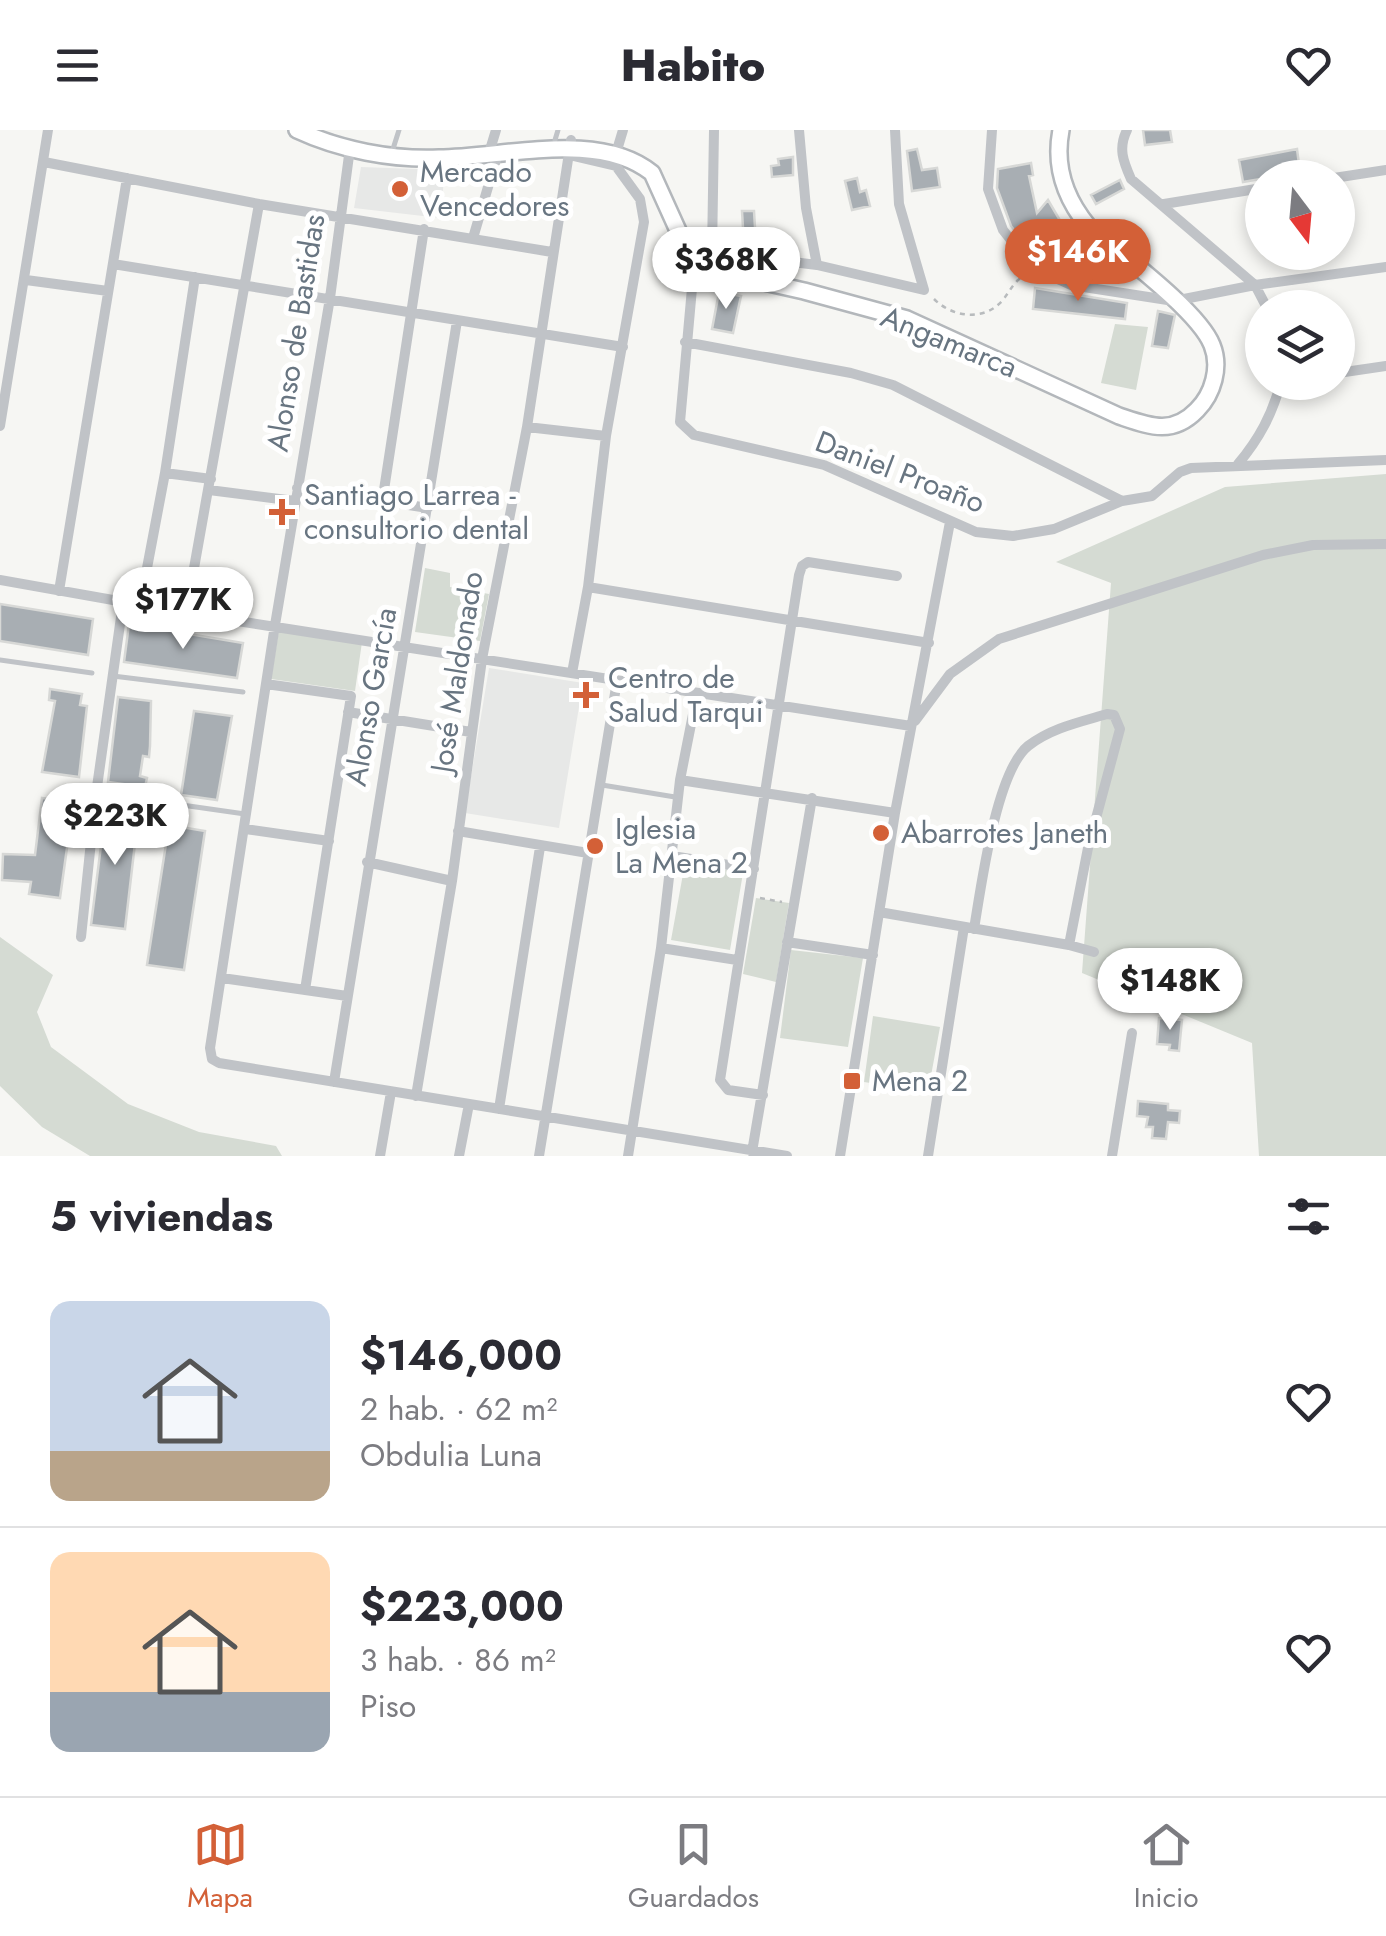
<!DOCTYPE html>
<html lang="es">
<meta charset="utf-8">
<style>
:root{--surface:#fff;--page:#f2f2f3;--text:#2b2b33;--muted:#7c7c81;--line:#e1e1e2;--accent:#d36037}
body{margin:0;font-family:Jost,sans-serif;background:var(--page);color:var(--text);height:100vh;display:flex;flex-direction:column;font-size:38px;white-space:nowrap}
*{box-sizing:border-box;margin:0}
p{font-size:32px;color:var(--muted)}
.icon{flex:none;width:55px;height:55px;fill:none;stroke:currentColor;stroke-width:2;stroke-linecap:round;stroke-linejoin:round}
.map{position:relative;height:1026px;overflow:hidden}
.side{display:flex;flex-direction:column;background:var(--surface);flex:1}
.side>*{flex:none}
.needle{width:65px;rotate:164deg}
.tools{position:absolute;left:1245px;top:30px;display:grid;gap:20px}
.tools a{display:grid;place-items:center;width:110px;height:110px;border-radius:50%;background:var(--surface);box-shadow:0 5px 15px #0003;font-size:50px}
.price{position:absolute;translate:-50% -85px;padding:0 22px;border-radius:35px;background:#fff;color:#222;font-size:32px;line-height:65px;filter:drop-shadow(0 2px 5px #0008)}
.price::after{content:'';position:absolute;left:50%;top:60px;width:30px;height:22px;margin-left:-15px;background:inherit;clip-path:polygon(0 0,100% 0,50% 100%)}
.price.on{background:var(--accent);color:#fff}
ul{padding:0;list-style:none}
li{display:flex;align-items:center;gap:30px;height:250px;padding:0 50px}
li+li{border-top:2px solid var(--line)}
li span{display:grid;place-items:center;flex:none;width:280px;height:200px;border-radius:20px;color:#555}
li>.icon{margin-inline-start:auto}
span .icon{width:120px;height:120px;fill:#fffc;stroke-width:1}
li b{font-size:42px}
h2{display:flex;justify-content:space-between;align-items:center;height:120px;padding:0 50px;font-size:42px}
header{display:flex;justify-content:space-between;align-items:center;height:130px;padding:0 50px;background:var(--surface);font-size:45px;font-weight:800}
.tabs{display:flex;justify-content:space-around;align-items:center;height:140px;border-top:2px solid var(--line);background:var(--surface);font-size:28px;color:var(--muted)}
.tabs a{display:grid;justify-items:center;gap:5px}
.tabs .on{color:var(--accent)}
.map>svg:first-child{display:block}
.built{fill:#e7e8e7}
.green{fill:#d5dbd3}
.building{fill:#a8aeb3;stroke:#d7d8d6;stroke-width:2.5}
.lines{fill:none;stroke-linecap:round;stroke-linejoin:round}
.secondary-casing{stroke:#b3b7bb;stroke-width:20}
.path{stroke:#b8bbbd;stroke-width:2.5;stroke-dasharray:5 5;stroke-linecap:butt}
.lane{stroke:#c0c3c7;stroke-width:5}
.street{stroke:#c0c3c7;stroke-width:10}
.secondary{stroke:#fff;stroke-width:15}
.poi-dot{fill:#d36037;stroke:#fff;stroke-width:4}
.labels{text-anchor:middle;stroke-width:10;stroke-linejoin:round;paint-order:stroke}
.poi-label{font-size:30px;fill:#687581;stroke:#fff;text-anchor:start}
.street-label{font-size:30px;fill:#687581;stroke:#fff}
</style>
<header><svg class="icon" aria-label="menu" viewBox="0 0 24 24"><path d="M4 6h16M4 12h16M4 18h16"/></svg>Habito<svg class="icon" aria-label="heart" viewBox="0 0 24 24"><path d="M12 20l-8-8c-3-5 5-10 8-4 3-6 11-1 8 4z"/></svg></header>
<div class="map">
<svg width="1386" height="1026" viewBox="0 0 1386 1026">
<rect width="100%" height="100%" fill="#f6f6f3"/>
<path class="built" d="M361 37 445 40 440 88 354 78Z
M489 538 583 553 559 698 465 683Z"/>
<path class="green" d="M1115 194 1148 197 1136 260 1101 253Z
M1386 344V1026H1259L1252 913 1082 843 1111 453 1056 432 1225 357Z
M425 438 450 443V457L489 464 480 511 415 502Z
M279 500 362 512 355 561 271 549Z
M685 733 743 743 730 820 671 810Z
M756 768 789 773 776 852 743 844Z
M0 807 53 845 37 882 51 917 128 974 199 1002 276 1016 282 1026H90L42 997 0 956Z
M791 820 863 828 848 917 780 908Z
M873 886 940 897 928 962 864 952Z"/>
<path class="building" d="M1143 0H1170L1172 12 1145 15Z
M917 19 922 40 937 38 940 57 912 61 907 21Z
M1297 19 1300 42 1243 52 1239 30Z
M793 27V45L772 47 771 36 779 35 778 29Z
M1031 33 1033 45 1029 46 1037 83 1048 70 1065 99 1079 111 1068 144 1039 131 1011 96 997 58 998 39Z
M857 48 860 62 866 60 870 76 852 80 845 51Z
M1120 50 1124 59 1096 74 1091 65Z
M742 81H754L756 114 744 115Z
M1035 158 1127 173 1125 189 1033 179Z
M719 162 741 166 733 203 712 199Z
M1158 181 1175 185 1168 218 1152 216Z
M0 474 93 489 88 525 0 511Z
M129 494 243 513 237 548 124 532Z
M50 559 82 564 80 575 87 576 79 647 42 642 55 571 49 570Z
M118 567 151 571 150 616 149 627 143 626 140 646 147 648 145 657 108 652Z
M194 581 232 586 217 670 181 665Z
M42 668 68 671 67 681 72 682 60 768 29 764 31 752 2 750 3 724 35 725Z
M106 676 139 679 125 799 91 795Z
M169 695 205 701 184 840 147 835Z
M1159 888 1182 890 1179 921 1169 920 1170 915 1157 914Z
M1138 971 1168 974V980L1180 981 1179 993 1168 992 1166 1009 1152 1008 1153 997H1146L1148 987 1137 986Z"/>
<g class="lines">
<defs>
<path id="secondary" d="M297 0C340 20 392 30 439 28 506 27 599 0 652 43L694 136 804 161 907 189 1119 286C1149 296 1172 306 1197 280 1213 264 1221 237 1212 215 1198 180 1118 122 1088 96 1065 68 1054 36 1061 0"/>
</defs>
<use href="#secondary" class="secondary-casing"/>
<path class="path" d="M934 169C952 187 983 192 1002 171 1011 160 1012 154 1024 145
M760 768 782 772"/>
<path class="lane" d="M555 10 558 0
M392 22 399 0
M0 530 92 543
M113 546 243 562
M602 655 675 667
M119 666 245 684"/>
<path class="street" d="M714 0 712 122 694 136 680 292 694 305 824 335 976 402 1013 406 1054 399 1122 371 1152 366 1180 342 1191 338 1386 330
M799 0 806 78 817 135
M992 0 988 59 1003 100 1033 138 1071 155 1174 171 1255 155 1386 137
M1127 0C1118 18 1123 31 1131 49L1255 155 1267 178
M350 18 330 168 275 495 210 918 212 929 219 933 787 1026
M617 20 623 0
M489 23 496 0
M569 25 616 36 640 69 644 92 606 306 588 457 572 543
M44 32 259 74 552 122
M1334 48 1386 40
M1164 74 1262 58
M473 108 498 23
M712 122 817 135 924 160 899 74 895 0
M113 134 623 217
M26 150 108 161
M685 212 851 243 893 255 1122 371
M1338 243 1386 236
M0 296 48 0
M527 297 606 306
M1238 334C1259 309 1272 285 1281 252
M165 343 211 349
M297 358 428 378
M209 360 295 371
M382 373 424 99
M0 450 186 483 911 596
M588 457 929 513
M59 461 127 48
M140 475 165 343 195 147
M186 483 259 74
M266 554 351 566 305 860
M348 582 471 602
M915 591 950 544 999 509 1263 425 1313 415 1386 414
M680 650 895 683
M245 699 329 711
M458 701 588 723
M672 726 754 739
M367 732 452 751
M879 782 1069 815 1094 822
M974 799C981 757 996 642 1028 616 1051 598 1080 592 1107 584L1114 585 1120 599 1088 718 1069 815
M81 807 96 664 123 473
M787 812 873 825
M661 818 737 830
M222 848 347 866
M334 952 457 191
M763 965 728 960 720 950 799 445 802 436 808 432 897 446
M416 966 452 751 482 529 527 297 571 10
M499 979 540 717
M752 1022 812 668
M380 1026 391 962
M459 1026 469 974
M539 1026 617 551
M628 1026 661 818 680 650 697 564
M840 1026 895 683 950 392
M928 1026 964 797
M1112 1026 1132 903"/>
<use href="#secondary" class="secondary"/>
</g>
<g class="poi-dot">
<circle cx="400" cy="59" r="10"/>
<path d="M277 367h10v10h10v10h-10v10h-10v-10h-10v-10h10z"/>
<path d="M581 550h10v10h10v10h-10v10h-10v-10h-10v-10h10z"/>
<circle cx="881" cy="703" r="10"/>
<circle cx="595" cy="716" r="10"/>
<rect x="842" y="941" width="20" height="20" rx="5"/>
</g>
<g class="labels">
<g class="poi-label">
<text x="420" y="52">Mercado<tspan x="420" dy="34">Vencedores</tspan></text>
<text x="304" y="375">Santiago Larrea -<tspan x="304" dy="34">consultorio dental</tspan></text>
<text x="608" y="558">Centro de<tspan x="608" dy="34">Salud Tarqui</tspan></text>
<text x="615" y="709">Iglesia<tspan x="615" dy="34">La Mena 2</tspan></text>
<text x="901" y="713">Abarrotes Janeth</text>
<text x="872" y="961">Mena 2</text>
</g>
<g class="street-label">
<text transform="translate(296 203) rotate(-81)" y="10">Alonso de Bastidas</text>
<text transform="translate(949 212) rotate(22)" y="10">Angamarca</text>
<text transform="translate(900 342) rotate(21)" y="10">Daniel Proaño</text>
<text transform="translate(457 542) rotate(-81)" y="10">José Maldonado</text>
<text transform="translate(371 567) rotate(-80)" y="10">Alonso García</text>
</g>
</g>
</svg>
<div class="tools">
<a><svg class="needle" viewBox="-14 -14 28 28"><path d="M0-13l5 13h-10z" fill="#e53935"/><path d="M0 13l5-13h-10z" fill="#7c7c81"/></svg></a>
<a><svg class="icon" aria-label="layers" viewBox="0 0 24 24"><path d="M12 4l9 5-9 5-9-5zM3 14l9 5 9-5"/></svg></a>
</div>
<b class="price on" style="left:1078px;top:174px">$146K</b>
<b class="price" style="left:726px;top:182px">$368K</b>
<b class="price" style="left:183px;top:522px">$177K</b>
<b class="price" style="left:115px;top:738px">$223K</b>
<b class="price" style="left:1170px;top:903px">$148K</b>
</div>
<section class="side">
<h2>5 viviendas<svg class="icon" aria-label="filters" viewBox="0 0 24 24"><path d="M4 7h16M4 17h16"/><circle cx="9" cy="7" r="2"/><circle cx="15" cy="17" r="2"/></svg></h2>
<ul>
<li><span style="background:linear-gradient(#c9d6e8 75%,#b9a48a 0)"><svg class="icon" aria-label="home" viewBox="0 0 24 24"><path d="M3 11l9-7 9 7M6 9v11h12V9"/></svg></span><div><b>$146,000</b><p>2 hab. · 62 m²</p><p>Obdulia Luna</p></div><svg class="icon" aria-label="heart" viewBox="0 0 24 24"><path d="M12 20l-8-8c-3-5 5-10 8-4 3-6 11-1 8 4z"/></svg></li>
<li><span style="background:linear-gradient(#ffd9b3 70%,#9aa5b1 0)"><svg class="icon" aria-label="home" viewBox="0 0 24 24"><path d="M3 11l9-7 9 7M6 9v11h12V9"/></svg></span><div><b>$223,000</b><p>3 hab. · 86 m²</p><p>Piso</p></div><svg class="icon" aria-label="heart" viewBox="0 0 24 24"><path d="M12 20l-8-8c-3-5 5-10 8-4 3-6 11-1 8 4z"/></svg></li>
</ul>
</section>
<nav class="tabs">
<a class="on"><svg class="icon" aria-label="map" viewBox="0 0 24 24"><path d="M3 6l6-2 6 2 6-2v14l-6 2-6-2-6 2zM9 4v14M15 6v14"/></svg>Mapa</a>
<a><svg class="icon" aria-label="saved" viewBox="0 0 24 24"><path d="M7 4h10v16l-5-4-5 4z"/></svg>Guardados</a>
<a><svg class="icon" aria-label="home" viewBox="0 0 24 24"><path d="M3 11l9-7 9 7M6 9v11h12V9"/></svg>Inicio</a>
</nav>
